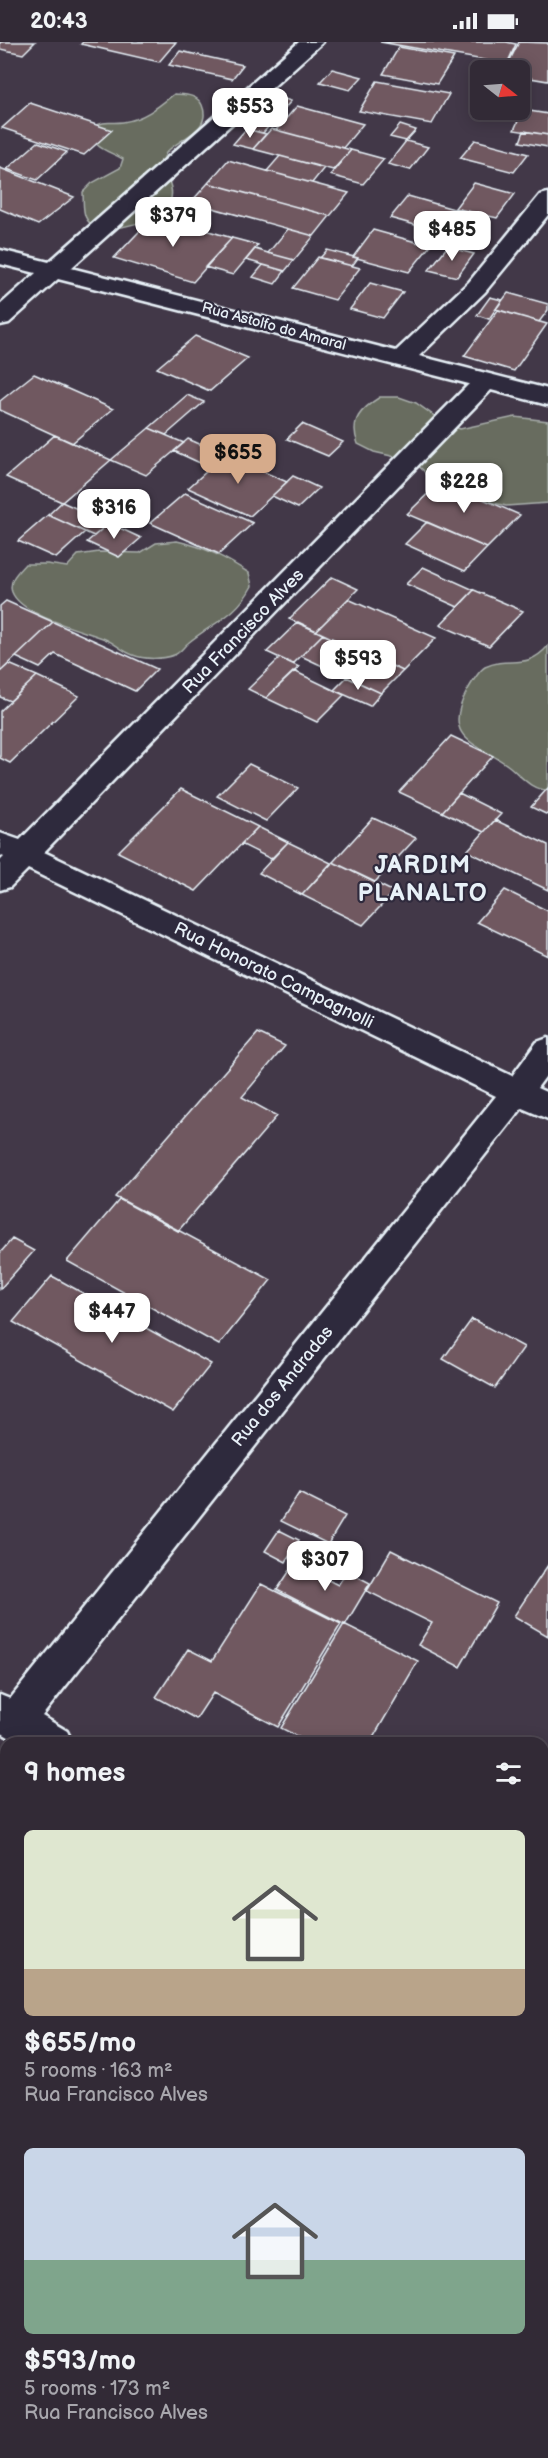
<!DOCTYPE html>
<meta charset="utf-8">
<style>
:root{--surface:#322a36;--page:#3d3642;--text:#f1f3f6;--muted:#a8a7ad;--line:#4d4651;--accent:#d6ab8b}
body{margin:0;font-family:"Balsamiq Sans",sans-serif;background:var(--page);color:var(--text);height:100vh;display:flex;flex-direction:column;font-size:22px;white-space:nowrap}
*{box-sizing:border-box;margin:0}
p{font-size:20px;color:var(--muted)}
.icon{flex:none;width:33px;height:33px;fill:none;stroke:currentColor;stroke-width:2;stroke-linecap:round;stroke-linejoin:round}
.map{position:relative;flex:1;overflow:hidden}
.side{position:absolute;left:0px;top:1695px;width:549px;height:722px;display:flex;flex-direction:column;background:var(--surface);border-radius:18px 18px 0 0;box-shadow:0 3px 15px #0003,0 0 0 2px var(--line)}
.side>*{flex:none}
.needle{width:39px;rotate:107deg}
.fabs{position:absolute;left:470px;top:18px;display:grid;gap:12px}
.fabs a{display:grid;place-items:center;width:60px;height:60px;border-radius:9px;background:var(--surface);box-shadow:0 3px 15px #0003,0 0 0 2px var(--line);font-size:30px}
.price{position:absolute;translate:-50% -51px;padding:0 14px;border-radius:12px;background:#fff;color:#222;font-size:20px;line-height:39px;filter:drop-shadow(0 2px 3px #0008)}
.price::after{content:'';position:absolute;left:50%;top:36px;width:18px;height:14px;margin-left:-9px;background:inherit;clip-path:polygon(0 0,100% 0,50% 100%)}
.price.selected{background:var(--accent);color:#111}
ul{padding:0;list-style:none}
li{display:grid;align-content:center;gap:12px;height:318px;padding:0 24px}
li span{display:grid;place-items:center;height:186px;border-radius:9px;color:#555}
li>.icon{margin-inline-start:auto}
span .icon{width:108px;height:108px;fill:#fffc;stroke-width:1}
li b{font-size:26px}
h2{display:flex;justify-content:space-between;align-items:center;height:72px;padding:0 24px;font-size:26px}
.status{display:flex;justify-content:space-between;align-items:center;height:42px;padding:0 30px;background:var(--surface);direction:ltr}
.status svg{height:16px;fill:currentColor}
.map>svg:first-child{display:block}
.green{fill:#676c5e;stroke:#a8aeab;stroke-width:1.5}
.building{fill:#6f5860;stroke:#e8f1f8;stroke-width:1.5}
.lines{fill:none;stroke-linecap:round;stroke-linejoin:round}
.minor-casing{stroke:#e8f1f8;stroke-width:5}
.minor{fill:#2f2a3d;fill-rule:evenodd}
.labels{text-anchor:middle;stroke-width:4.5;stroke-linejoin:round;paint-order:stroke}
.far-street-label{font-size:15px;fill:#e8f1f8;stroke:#2f2a3d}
.street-label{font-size:18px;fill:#e8f1f8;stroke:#2f2a3d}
.district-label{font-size:24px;font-weight:bold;letter-spacing:1.5px;fill:#e8f1f8;stroke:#2f2a3d}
</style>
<div class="status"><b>20:43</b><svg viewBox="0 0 49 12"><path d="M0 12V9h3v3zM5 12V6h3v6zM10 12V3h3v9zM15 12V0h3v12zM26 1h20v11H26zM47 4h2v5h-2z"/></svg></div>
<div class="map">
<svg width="548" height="2416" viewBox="0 0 548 2416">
<rect width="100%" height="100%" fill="#423848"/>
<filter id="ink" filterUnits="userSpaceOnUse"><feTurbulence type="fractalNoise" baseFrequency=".0167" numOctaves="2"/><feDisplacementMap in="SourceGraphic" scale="12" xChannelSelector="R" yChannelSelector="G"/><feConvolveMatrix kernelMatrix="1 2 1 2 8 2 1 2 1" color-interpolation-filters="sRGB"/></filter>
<g filter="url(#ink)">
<path class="green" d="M174 52C184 53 197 52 202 63 213 89 178 96 166 111 159 121 169 136 171 146 178 179 120 186 99 188 81 177 84 170 83 150L92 141 120 126 123 117C105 107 93 108 91 86 108 77 107 82 123 80 144 77 158 65 174 52Z
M380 355H399L416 361 443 380 460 387 515 375 548 379V461L506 464 448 449 432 442 424 429 413 419 374 410 358 402C349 378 361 367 380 355Z
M177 499C205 505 226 516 249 531L252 544C235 576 213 580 188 601 183 605 180 611 174 613 163 617 145 618 133 613 123 610 115 601 105 597 83 588 21 574 12 550 8 538 18 530 25 522H47L67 525 78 513 99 510 140 511 156 501Z
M548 604V748C531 748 522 735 510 725 483 703 440 700 466 651 470 644 478 629 485 625 510 613 525 630 548 604Z
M0 1739 6 1742V2410H543V2149L548 2152V2416H0Z"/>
<path class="building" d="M0 0H35L23 12 0 7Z
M83 0H176L159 20 81 2Z
M380 0H506L516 2 507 22Z
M519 0 548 1V39L519 34V28H505Z
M399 5 454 15 437 42 383 32Z
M180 9 243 23 232 37 169 23Z
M332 27 362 35 350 48 320 40Z
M377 39 449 52 432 82 359 69Z
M275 54 291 59 263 91 246 87Z
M30 61 112 88 84 113 2 86Z
M297 64 363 82 343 106 276 88Z
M523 68 548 72V93L514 88Z
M400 83 416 88 406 99 390 95Z
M246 87 266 92 253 107 233 102Z
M271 87 276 88 351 108 333 128 253 107Z
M524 89 548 93V105L520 100Z
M475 98 528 112 514 130 460 116Z
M406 99 428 105 410 128 388 122Z
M38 100 67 110 37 138 7 127Z
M351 108 384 117 363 142 330 133Z
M280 114 324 126 312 141 267 129Z
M228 118 267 129 349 151 330 174 208 141Z
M0 126 74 155 38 183 0 167Z
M208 141 330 174 314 194 191 160Z
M474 141 515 152 497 176 455 166Z
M408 154 464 170 447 192 390 176Z
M155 173 232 196 193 240 114 216Z
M288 187 314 194 294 218 268 211Z
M373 188 430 204 409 230 353 215Z
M232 196 258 203 233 233 205 225Z
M447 205 474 212 457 235 429 228Z
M255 207 268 211 294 218 285 229 246 218Z
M327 208 358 216 352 224 320 216Z
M318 215 360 226 335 258 293 246Z
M263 223 285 229 275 242 253 235Z
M370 241 403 250 383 276 350 267Z
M508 251 548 262V268L539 280 496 267Z
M490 255 502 258 489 277 477 273Z
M498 268 547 282 514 329 464 314Z
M195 294 248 316 210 349 157 326Z
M34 332 113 367 72 401 0 368V359Z
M187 353 204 360 166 393 149 386Z
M302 382 343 400 328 414 287 397Z
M149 386 184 401 146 433 111 418Z
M55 393 111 418 62 460 6 435Z
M188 397 225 413 211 426 174 409Z
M225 413 287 440 250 474 188 446Z
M293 434 319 446 298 466 272 454Z
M441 439 520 473 487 506 407 472Z
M185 451 253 481 219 512 150 481Z
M62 460 109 481 94 494 48 473Z
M48 473 85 490 56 516 18 499Z
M427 480 487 506 465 529 405 502Z
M109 481 141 496 119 515 87 500Z
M423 525 474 548 458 565 406 542Z
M332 535 358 547 316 589 289 577Z
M474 548 523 569 489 604 440 583Z
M348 557 436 596 403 629 316 589Z
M6 559 53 580 0 630V564Z
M53 580 157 627 135 649 55 612 40 626 16 615Z
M298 580 323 592 293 622 267 610Z
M323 592 403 629 381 651 301 614Z
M280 616 299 625 266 656 248 647Z
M9 622 37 634 10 659 0 655V630Z
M294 629 344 653 317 680 266 656Z
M37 634 79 654 10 721 0 716V669Z
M347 635 381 651 370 664 334 648Z
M451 694 493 714 442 770 399 750Z
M249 722 298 746 266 779 217 754Z
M548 746V773L531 765Z
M181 747 258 785 196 849 118 810Z
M459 751 501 772 484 790 442 770Z
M373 776 416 796 375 840 333 820Z
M495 778 548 803V848L467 809Z
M258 785 288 800 271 817 241 802Z
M288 800 331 821 302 853 259 831Z
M333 820 394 850 363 883 302 853Z
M505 848 548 869V914L477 880Z
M258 991 285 1004 242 1055 277 1074 178 1189 115 1155Z
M120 1157 271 1238 219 1303 67 1219Z
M12 1197 34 1209 0 1247V1211Z
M52 1234 211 1322 173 1370 13 1280Z
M472 1277 524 1305 495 1346 443 1317Z
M299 1451 345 1474 328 1502 281 1479Z
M279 1488 299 1498 286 1520 265 1509Z
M391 1508 497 1561 460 1625 418 1603 432 1581 367 1549Z
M295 1521 338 1543 347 1529 370 1541 345 1583 277 1548Z
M548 1523V1594L514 1574Z
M261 1542 341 1582 278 1685 213 1651 196 1677 156 1655 188 1607 212 1619Z
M344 1582 418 1619 370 1701H310L281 1686Z"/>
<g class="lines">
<defs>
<path id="minor" d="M299 0H323L71 226 396 309 469 240 540 153 548 151V173L485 250 419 314 548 347V363L491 348 44 810 512 1034 537 1000 548 996V1031L537 1046 548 1051V1077L522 1066 42 1674 67 1689 73 1701H19L0 1690V1653L10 1657 496 1054 28 827 10 845 0 848V819L4 815 0 813V791L20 798 469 342 58 237 9 281 0 283V263L36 231 0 222V208L49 220Z
M543 1952 548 1954V1995L543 1993Z"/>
</defs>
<use href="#minor" class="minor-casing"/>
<use href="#minor" class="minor"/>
</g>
</g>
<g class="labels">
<g class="far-street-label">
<text transform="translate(274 284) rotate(15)" y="5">Rua Astolfo do Amaral</text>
</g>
<g class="street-label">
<text transform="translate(243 589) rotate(-46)" y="6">Rua Francisco Alves</text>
<text transform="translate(274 933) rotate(26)" y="6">Rua Honorato Campagnolli</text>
<text transform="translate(282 1344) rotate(-51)" y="6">Rua dos Andradas</text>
</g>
<g class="district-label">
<text x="423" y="831">JARDIM<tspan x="423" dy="28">PLANALTO</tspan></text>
</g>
</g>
</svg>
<div class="fabs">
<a><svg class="needle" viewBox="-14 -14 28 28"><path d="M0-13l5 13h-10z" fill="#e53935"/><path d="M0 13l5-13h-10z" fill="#a8a7ad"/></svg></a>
</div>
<b class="price" style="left:250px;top:97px">$553</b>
<b class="price" style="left:173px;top:206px">$379</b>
<b class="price" style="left:452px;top:220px">$485</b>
<b class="price selected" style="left:238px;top:443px">$655</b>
<b class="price" style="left:464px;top:472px">$228</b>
<b class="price" style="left:114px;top:498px">$316</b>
<b class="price" style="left:358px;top:649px">$593</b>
<b class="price" style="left:112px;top:1302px">$447</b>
<b class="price" style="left:325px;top:1550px">$307</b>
<section class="side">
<h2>9 homes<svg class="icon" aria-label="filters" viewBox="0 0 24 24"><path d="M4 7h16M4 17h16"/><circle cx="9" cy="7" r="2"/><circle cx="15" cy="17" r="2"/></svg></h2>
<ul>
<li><span style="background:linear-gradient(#dfe7d0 75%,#b9a48a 0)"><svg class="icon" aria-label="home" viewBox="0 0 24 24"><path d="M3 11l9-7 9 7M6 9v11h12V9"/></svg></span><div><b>$655/mo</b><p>5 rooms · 163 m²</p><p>Rua Francisco Alves</p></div></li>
<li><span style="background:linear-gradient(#c9d6e8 60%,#7fa58c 0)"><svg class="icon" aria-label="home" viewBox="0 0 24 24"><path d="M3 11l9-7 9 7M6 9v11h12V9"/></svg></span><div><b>$593/mo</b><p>5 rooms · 173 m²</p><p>Rua Francisco Alves</p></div></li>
</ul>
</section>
</div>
